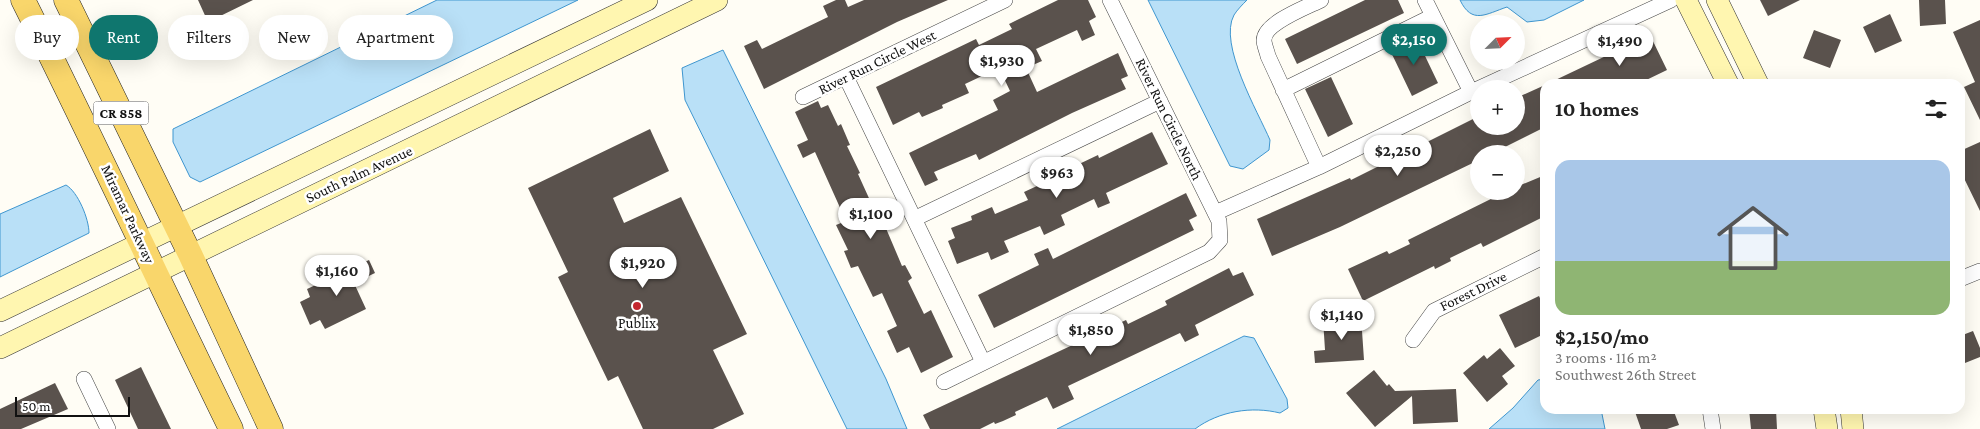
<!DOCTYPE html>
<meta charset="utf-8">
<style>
:root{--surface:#fff;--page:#f6f6f6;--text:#222;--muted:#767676;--accent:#0f766e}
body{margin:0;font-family:"Crimson Pro",serif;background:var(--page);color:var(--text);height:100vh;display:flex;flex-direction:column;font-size:19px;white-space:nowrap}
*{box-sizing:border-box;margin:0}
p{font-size:16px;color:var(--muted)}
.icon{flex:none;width:28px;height:28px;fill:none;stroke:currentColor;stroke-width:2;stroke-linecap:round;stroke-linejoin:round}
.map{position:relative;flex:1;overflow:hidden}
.panel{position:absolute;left:1540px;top:79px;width:425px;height:335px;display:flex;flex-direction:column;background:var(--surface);border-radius:15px;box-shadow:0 5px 20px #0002}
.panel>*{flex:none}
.guide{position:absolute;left:15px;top:15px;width:475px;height:45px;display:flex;gap:10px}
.needle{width:32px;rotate:66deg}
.controls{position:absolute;left:1470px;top:15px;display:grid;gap:10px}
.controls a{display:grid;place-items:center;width:55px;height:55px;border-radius:50%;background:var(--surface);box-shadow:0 5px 20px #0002;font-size:25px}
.scale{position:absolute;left:15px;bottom:12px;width:115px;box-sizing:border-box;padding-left:5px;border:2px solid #111;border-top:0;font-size:14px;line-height:18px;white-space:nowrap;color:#111;-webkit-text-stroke:4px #fff;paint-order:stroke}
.price{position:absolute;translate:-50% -42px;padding:0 11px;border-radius:18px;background:#fff;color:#222;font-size:16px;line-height:32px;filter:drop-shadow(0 1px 2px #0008)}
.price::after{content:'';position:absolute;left:50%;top:30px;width:15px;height:11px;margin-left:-8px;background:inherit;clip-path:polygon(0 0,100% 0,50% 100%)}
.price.current{background:var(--accent);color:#fff}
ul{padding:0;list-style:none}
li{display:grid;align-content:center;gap:10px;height:265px;padding:0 15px}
li span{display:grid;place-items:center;height:155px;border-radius:15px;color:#555}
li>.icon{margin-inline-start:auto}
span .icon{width:90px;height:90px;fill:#fffc;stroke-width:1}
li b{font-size:21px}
h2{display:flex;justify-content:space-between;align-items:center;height:60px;padding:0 15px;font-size:21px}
.pill{padding:0 18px;border-radius:22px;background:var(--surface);box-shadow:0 5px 20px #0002;font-size:18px;line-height:45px}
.pill.current{background:var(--accent);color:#fff}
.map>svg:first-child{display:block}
.water{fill:#b9e0f7;stroke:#3f96cf}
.building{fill:#5a524d}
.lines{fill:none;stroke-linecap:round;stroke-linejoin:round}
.street-casing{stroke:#444;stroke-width:16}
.secondary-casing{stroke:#333;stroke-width:22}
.primary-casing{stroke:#222;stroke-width:25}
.street{stroke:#fff;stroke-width:15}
.secondary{stroke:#fff6b0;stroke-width:21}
.primary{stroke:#f9d66b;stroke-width:24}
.poi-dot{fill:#c4262e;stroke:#fff;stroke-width:2}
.labels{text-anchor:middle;stroke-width:5;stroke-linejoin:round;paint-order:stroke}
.shield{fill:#fff;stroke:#585858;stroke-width:1}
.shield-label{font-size:14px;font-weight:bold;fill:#111}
.street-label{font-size:15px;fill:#111;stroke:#fff}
.poi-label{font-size:15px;fill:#111;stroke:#fff}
</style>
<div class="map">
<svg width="1980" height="429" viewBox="0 0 1980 429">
<rect width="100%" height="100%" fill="#fffdf5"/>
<path class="water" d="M437 0H578L200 182 190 177 173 142V129Z
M1148 0H1247C1243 4 1237 10 1234 15 1218 44 1258 112 1270 140L1269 150 1243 169 1230 166Z
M1460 0H1584L1544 20 1527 22 1507 7C1486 14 1472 25 1460 0Z
M723 50 886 379 907 429H847L685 100 682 68Z
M66 185C78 192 89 219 89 233L0 277V214Z
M1244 336 1254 338 1287 399 1288 408 1280 413C1252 406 1219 411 1195 429H1057Z
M1545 379V409H1601L1605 429H1489L1513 408 1538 380Z"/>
<path class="building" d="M198 0H253L208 22Z
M836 0H845L848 7 864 0H948L897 22 764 89 744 46 757 40 762 49 801 30 828 17 823 6Z
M1058 0H1088L1096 17 1089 21 1095 35 1082 41 1077 30 1036 49 1042 61 1026 68 1037 92 1118 53 1128 76 1121 79 1126 89 1072 113 979 160 976 154 934 172 938 180 925 186 909 153 998 110 993 100 1010 91 999 68 965 84 969 93 942 105 943 108 922 117 919 112 893 125 876 87 976 39 979 45 1012 29 1009 24Z
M1365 0H1398L1404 13 1297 64 1285 39Z
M1760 0H1800L1768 16Z
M1919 0H1945L1946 24 1920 26Z
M1890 14 1902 41 1875 53 1863 27Z
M1980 20V120L1964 87 1975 82 1953 32Z
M1814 30 1841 40 1830 68 1803 58Z
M1415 35 1438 83 1412 96 1389 48Z
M1650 35 1667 70 1638 84H1547Z
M1331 77 1353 124 1328 137 1305 89Z
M1545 85V127L1491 154H1479V160L1340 227 1272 256 1257 219 1350 178 1351 180 1479 116V126H1516V98Z
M818 101 821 108 828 105 838 126 841 124 850 145 847 146 860 173 858 174 873 207 880 204 889 225 885 226 902 266 905 265 912 278 908 281 924 314 931 310 953 357 921 373 909 347 897 353 887 331 897 326 882 293 873 297 858 266 851 268 844 251 848 250 836 225 846 221 815 152 803 158 797 145 808 140 795 112Z
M650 129 669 171 613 198 624 223 681 197 747 334 713 350 744 414 713 429H643L618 376 608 381 558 277 568 272 528 188Z
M1152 132 1168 164 1106 193 1110 203 1098 208 1094 199 1061 215 1065 225 1044 235 1040 226 1004 241 1009 252 991 260 988 252 957 264 948 241 955 238 951 228 972 220 971 216 992 207 995 214 1028 200 1024 192 1078 167 1077 165 1098 155 1099 158Z
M1980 142V211L1960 170V151Z
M1545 175V216L1483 247 1481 243 1450 258 1451 261 1435 269 1434 266 1363 301 1348 269 1387 251 1389 254 1410 244 1408 240 1507 191H1516V187Z
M1186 193 1197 216 1189 220 1194 230 994 328 978 295 1039 265 1034 254 1048 248 1053 259Z
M369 260 375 273 354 283 366 309 325 329 320 320 310 325 300 302 310 297 307 289Z
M1229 268 1233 276 1243 272 1254 295 1195 325 1199 335 1185 342 1180 333 1068 386 1074 399 1053 409 1047 397 1015 412 1016 415 1003 421 995 424 994 422 980 429H930L923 415 1126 320 1128 324 1167 305 1165 301Z
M1539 296 1545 309V328L1540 331 1542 335 1515 348 1499 315Z
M1361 316 1364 360 1315 363 1314 351 1325 350 1323 319Z
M1973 331 1980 348V357L1960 365V336Z
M1500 348 1515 366 1502 376 1508 384 1487 402 1463 373 1484 355 1487 359Z
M141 367 154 394 171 429H138L115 380Z
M1374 370 1387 386 1389 384 1395 391 1456 389 1458 422 1413 424 1412 396 1375 427 1346 393Z
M55 383 68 409 21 429H0V409Z
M1634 409H1673L1679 425 1667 429H1641Z
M1749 409H1776L1777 429H1751Z"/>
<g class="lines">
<defs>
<path id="street" d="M1425 0 1471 92
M846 77 983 362
M1283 90 1433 16
M803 97 1005 0
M1319 167 1268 56C1267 51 1264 45 1264 40 1264 23 1307 7 1321 0
M1215 213 1319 167 1471 92 1671 0
M916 218 1160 101
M1960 279 1980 271
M1413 340 1434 311 1545 256
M84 379 108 429
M944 382 1209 252 1220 240 1219 221 1110 0
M1710 409 1713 429"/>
<path id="secondary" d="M1686 0 1728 84
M1717 0 1758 84
M0 311 647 0
M0 348 717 0
M1824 409 1827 429
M1851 409 1853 429"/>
<path id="primary" d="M23 0C94 142 161 286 231 429
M66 0 190 254 271 429"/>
</defs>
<use href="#street" class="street-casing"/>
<use href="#secondary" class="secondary-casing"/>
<use href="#primary" class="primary-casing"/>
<use href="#street" class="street"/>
<use href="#secondary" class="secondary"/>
<use href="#primary" class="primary"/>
</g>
<circle class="poi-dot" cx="637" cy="306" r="5"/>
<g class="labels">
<rect class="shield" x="93.5" y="101.5" width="55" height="23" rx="4"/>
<g class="shield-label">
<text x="121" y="118">CR 858</text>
</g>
<g class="street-label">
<text transform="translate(877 62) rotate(-26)" y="5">River Run Circle West</text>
<text transform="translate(1169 119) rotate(64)" y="5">River Run Circle North</text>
<text transform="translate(359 174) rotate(-25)" y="5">South Palm Avenue</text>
<text transform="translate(128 214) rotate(65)" y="5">Miramar Parkway</text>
<text transform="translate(1473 291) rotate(-26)" y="5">Forest Drive</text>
</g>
<g class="poi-label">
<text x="637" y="328">Publix</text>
</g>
</g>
</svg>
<div class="controls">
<a><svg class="needle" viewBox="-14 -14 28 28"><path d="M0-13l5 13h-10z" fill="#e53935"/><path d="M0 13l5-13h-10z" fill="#767676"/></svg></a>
<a>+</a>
<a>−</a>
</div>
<div class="scale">50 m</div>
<b class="price current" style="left:1414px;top:66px">$2,150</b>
<b class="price" style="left:1620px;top:67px">$1,490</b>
<b class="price" style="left:1002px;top:87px">$1,930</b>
<b class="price" style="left:1398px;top:177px">$2,250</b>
<b class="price" style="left:1057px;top:199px">$963</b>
<b class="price" style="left:871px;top:240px">$1,100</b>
<b class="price" style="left:643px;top:289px">$1,920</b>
<b class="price" style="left:337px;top:297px">$1,160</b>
<b class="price" style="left:1342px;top:341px">$1,140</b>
<b class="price" style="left:1091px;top:356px">$1,850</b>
<div class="guide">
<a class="pill">Buy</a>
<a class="pill current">Rent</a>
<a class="pill">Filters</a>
<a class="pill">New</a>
<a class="pill">Apartment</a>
</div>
<section class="panel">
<h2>10 homes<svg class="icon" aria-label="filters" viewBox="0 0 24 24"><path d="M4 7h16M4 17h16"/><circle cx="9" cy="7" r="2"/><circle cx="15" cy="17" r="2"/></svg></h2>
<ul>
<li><span style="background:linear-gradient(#a9c7e8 65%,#8fb573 0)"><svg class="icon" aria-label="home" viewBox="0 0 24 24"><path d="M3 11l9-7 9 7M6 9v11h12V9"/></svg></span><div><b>$2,150/mo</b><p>3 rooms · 116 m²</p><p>Southwest 26th Street</p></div></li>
</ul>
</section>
</div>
